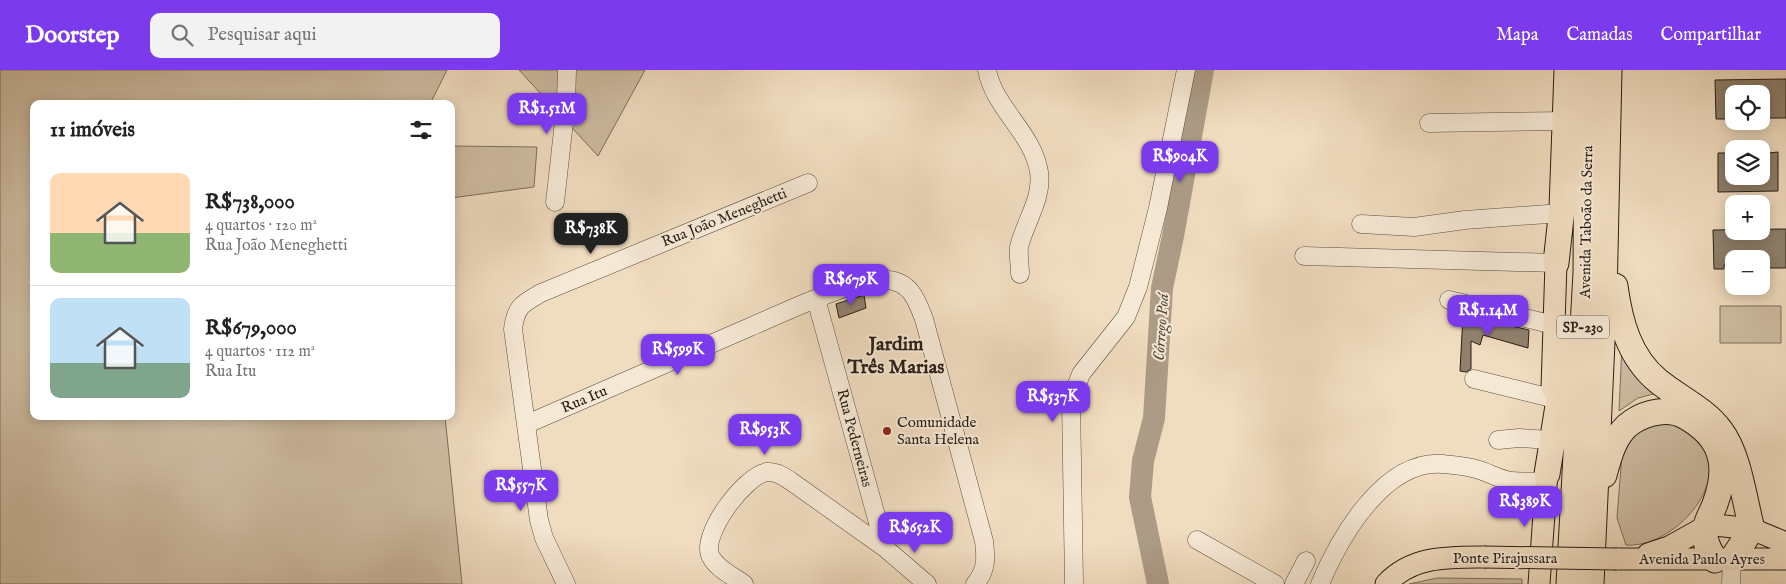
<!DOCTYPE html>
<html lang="pt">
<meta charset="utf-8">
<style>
:root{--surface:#fff;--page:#f2f2f2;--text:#222;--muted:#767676;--line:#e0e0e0;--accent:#7c3aed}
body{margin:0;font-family:"IM FELL English",serif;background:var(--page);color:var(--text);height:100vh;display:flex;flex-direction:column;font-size:19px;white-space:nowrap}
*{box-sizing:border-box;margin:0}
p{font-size:16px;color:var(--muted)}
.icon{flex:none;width:28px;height:28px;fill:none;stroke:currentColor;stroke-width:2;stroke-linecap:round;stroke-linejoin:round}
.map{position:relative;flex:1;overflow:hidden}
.drawer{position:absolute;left:30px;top:30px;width:425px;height:320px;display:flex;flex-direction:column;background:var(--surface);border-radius:10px;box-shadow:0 2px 12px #0003}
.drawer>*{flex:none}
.tools{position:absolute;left:1725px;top:15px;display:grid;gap:10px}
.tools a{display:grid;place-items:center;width:45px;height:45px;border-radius:10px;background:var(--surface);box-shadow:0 2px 12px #0003;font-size:25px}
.price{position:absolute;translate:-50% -42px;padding:0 11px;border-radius:10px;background:var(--accent);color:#fff;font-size:16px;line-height:32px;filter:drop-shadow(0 1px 2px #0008)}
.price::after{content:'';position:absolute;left:50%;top:30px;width:15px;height:11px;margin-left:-8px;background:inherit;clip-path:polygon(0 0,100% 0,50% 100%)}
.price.active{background:#222;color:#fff}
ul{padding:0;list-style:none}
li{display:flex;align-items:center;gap:15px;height:125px;padding:0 20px}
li+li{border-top:1px solid var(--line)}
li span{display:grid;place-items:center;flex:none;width:140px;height:100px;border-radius:10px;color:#555}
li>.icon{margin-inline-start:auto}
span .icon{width:60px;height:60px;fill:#fffc;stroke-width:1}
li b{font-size:21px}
h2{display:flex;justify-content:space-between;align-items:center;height:60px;padding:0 20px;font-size:21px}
header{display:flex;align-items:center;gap:30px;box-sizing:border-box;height:70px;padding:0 25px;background:var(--accent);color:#fff}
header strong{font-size:24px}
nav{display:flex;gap:28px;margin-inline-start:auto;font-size:18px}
.search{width:350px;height:45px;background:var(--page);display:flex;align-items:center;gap:12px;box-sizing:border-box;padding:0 18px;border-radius:10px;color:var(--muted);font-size:19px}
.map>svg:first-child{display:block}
.green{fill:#cebca2;stroke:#7b6e5c}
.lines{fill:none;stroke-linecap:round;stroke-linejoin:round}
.river{stroke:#ac9c86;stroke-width:22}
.building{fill:#90816e;stroke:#281f17}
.minor-casing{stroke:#5a4e41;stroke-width:19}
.major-casing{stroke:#281f17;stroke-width:23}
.highway-casing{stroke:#281f17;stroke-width:27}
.minor{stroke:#f5e8d5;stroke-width:18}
.major{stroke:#f0dcbf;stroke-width:21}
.highway{stroke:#f0dcbf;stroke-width:25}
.major-bridge-casing{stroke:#281f17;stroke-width:23;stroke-linecap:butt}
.major-bridge{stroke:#f0dcbf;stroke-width:21}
.poi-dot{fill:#8f2418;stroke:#f5e8d5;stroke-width:2}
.labels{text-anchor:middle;stroke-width:4;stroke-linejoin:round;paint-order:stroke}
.shield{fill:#f5e8d5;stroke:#665b50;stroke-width:1}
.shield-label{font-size:14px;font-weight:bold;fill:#281f17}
.street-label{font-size:15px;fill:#281f17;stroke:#f5e8d5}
.poi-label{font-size:15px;fill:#281f17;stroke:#f5e8d5;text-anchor:start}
.water-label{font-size:16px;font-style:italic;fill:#564b3e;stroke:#f5e8d5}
.district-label{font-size:20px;font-weight:bold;fill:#281f17;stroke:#f5e8d5}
</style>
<header>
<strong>Doorstep</strong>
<div class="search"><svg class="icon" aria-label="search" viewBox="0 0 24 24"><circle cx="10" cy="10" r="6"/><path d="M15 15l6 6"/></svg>Pesquisar aqui</div>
<nav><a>Mapa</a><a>Camadas</a><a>Compartilhar</a></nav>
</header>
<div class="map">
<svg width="1786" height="514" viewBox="0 0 1786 514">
<rect width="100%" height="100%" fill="#f0dcbf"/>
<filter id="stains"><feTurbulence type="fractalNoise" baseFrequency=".004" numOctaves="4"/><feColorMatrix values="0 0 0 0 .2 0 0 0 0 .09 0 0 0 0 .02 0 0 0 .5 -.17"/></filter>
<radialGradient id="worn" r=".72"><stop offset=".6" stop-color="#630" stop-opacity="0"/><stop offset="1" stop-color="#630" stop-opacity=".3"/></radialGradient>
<path class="green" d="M0 0H447L430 34H34V346H445L462 514H0Z
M519 0H645L598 86Z
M451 76 537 77 534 117 451 128Z
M1720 236H1781V273H1720Z
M1622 275 1661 322 1638 328 1619 341Z
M1654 351 1696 359C1701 368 1709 381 1710 391 1715 432 1665 478 1626 475L1617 448 1622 384 1631 367Z
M1437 508 1522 509V514H1409Z"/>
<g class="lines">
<path class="river" d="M1158 514 1140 427 1143 391 1154 348 1162 218 1173 166 1203 0"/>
</g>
<path class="building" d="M1786 9V48H1766L1765 44H1761V24L1734 23V45H1725L1726 49H1716L1715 10Z
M1778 82V121L1718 122V83H1728V87H1734V106L1736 109H1761V87H1768V83Z
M1786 159V198H1764L1761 189H1734V195H1724V199H1714L1713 160Z
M864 225 866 238 839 248 836 234Z
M1463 245 1529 260 1528 278 1483 265 1480 275 1471 271V299L1466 302 1460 301Z"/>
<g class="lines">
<defs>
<path id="minor" d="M987 0C994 38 1033 63 1039 102 1043 128 1025 152 1019 177 1018 185 1020 195 1020 204
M1429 53 1566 51
M555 132 566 34 567 0
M1361 154 1414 157 1465 150 1562 143
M1304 186 1556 193
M816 229 885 478
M1449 230 1554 255
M1474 309 1551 328
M527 354C601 322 675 289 750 257 781 244 856 207 888 210 911 212 917 231 924 249L984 471C986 488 987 500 975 514
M1498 370 1519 368 1549 370
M1197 470 1275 514
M566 514 544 468 539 450 513 259C516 236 522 234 541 223L808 113
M744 514C733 506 717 499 711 487 699 466 745 405 767 402 776 401 785 407 792 412L885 478 927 514
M1074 514 1071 330 1081 304 1126 247 1138 217 1158 138 1186 0
M1294 514 1306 491
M1320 514C1340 467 1384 389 1443 394 1453 395 1466 396 1476 399 1488 402 1500 410 1512 411 1524 412 1535 411 1547 412
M1731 514 1732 489"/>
<path id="major" d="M1552 318 1556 193
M1648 484 1669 477 1705 457 1715 455 1752 459 1786 473
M1617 489H1786
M1386 514C1412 486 1448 487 1484 487
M1539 514 1548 388"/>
<path id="highway" d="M1556 193 1562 138 1567 0
M1615 216C1620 252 1629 287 1658 311 1679 328 1705 339 1721 361 1739 385 1744 429 1752 459L1732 489
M1547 404 1568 274
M1604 405C1609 386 1615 363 1632 352 1647 342 1670 337 1686 347 1723 368 1729 396 1715 434 1712 443 1705 452 1705 462 1704 473 1710 481 1715 490
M1569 514 1586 202 1587 0
M1591 514 1604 228 1609 0"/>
</defs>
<use href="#minor" class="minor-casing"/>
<use href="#major" class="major-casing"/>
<use href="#highway" class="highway-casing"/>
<use href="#minor" class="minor"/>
<use href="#major" class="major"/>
<use href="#highway" class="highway"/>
<defs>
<path id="major-bridge" d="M1484 487 1617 489"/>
</defs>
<use href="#major-bridge" class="major-bridge-casing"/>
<use href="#major-bridge" class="major-bridge"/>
</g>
<circle class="poi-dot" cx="887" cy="361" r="5"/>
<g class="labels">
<rect class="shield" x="1557" y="245.5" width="52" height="23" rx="4"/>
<g class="shield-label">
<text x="1583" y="262">SP-230</text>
</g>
<g class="street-label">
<text transform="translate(724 147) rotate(-22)" y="5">Rua João Meneghetti</text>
<text transform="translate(1586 152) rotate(-89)" y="5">Avenida Taboão da Serra</text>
<text transform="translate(584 329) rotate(-23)" y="5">Rua Itu</text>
<text transform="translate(855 368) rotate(75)" y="5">Rua Pederneiras</text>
<text x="1505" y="493">Ponte Pirajussara</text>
<text x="1702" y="494">Avenida Paulo Ayres</text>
</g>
<g class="poi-label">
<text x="897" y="357">Comunidade<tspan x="897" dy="17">Santa Helena</tspan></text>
</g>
<g class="water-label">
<text transform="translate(1160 257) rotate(-86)" y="6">Córrego Poá</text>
</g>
<g class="district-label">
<text x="896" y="280">Jardim<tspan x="896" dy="23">Três Marias</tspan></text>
</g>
</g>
<rect width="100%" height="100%" filter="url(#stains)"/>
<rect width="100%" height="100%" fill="url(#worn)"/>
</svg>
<div class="tools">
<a><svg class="icon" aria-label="locate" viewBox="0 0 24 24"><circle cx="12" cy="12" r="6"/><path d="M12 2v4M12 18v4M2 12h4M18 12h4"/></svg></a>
<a><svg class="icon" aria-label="layers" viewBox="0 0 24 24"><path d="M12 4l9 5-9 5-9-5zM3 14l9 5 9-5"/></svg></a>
<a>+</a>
<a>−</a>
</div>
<b class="price" style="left:547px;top:65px">R$1.51M</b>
<b class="price" style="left:1180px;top:113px">R$904K</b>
<b class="price active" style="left:591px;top:185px">R$738K</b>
<b class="price" style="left:851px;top:236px">R$679K</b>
<b class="price" style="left:1488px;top:267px">R$1.14M</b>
<b class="price" style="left:678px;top:306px">R$599K</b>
<b class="price" style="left:1053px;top:353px">R$537K</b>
<b class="price" style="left:765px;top:386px">R$953K</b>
<b class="price" style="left:521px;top:442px">R$557K</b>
<b class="price" style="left:1525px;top:458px">R$389K</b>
<b class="price" style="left:915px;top:484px">R$652K</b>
<section class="drawer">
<h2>11 imóveis<svg class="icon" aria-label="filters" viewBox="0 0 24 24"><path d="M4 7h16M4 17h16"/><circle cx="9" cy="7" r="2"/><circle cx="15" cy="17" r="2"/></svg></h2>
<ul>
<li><span style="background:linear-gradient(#ffd9b3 60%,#8fb573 0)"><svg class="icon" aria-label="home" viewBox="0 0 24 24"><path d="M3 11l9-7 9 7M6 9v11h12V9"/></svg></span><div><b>R$738,000</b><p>4 quartos · 120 m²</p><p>Rua João Meneghetti</p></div></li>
<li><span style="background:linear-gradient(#bfe0f5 65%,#7fa58c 0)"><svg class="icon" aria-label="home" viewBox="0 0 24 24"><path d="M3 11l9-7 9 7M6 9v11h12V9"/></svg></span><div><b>R$679,000</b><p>4 quartos · 112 m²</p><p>Rua Itu</p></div></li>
</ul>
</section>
</div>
